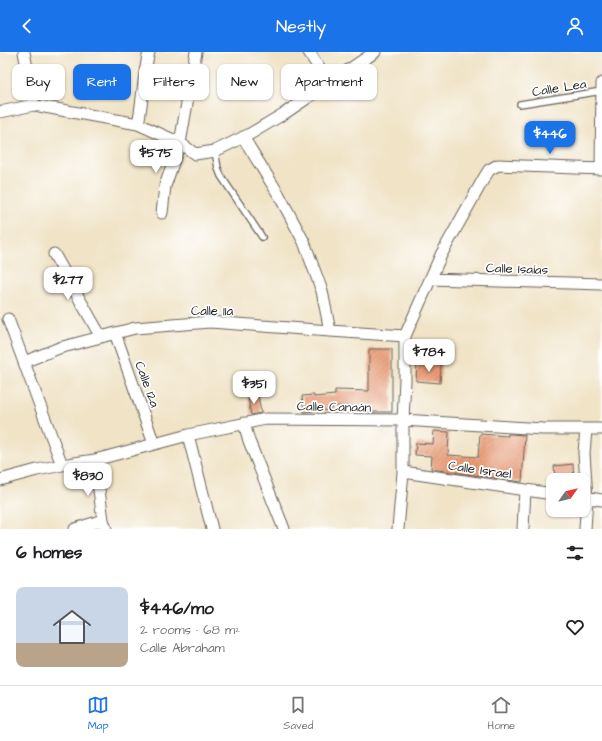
<!DOCTYPE html>
<meta charset="utf-8">
<style>
:root{--surface:#fff;--page:#f2f2f2;--text:#202124;--muted:#757577;--line:#e0e0e0;--accent:#1a73e8}
body{margin:0;font-family:"Architects Daughter",sans-serif;background:var(--page);color:var(--text);height:100vh;display:flex;flex-direction:column;font-size:15px;white-space:nowrap}
*{box-sizing:border-box;margin:0}
p{font-size:13px;color:var(--muted)}
.icon{flex:none;width:22px;height:22px;fill:none;stroke:currentColor;stroke-width:2;stroke-linecap:round;stroke-linejoin:round}
.map{position:relative;height:477px;overflow:hidden}
.details{display:flex;flex-direction:column;background:var(--surface);flex:1}
.details>*{flex:none}
.guide{position:absolute;left:12px;top:12px;width:400px;height:36px;display:flex;gap:8px}
.needle{width:26px;rotate:56deg}
.controls{position:absolute;left:546px;top:421px;display:grid;gap:8px}
.controls a{display:grid;place-items:center;width:44px;height:44px;border-radius:8px;background:var(--surface);box-shadow:0 1px 3px #0004;font-size:20px}
.price{position:absolute;translate:-50% -34px;padding:0 9px;border-radius:8px;background:#fff;color:#222;font-size:13px;line-height:26px;filter:drop-shadow(0 1px 2px #0008)}
.price::after{content:'';position:absolute;left:50%;top:24px;width:12px;height:9px;margin-left:-6px;background:inherit;clip-path:polygon(0 0,100% 0,50% 100%)}
.price.current{background:var(--accent);color:#fff}
ul{padding:0;list-style:none}
li{display:flex;align-items:center;gap:12px;height:100px;padding:0 16px}
li span{display:grid;place-items:center;flex:none;width:112px;height:80px;border-radius:8px;color:#555}
li>.icon{margin-inline-start:auto}
span .icon{width:48px;height:48px;fill:#fffc;stroke-width:1}
li b{font-size:17px}
h2{display:flex;justify-content:space-between;align-items:center;height:48px;padding:0 16px;font-size:17px}
.pill{padding:0 14px;border-radius:8px;background:var(--surface);box-shadow:0 1px 3px #0004;font-size:14px;line-height:36px}
.pill.current{background:var(--accent);color:#fff}
header{display:flex;justify-content:space-between;align-items:center;height:52px;padding:0 16px;background:var(--accent);color:#fff;font-size:18px;font-weight:600}
.tabs{display:flex;justify-content:space-around;align-items:center;height:56px;border-top:1px solid var(--line);background:var(--surface);font-size:11px;color:var(--muted)}
.tabs a{display:grid;justify-items:center;gap:2px}
.tabs .current{color:var(--accent)}
.map>svg:first-child{display:block}
.building{fill:url(#building-hatch)}
.lines{fill:none;stroke-linecap:round;stroke-linejoin:round}
.lane-casing{stroke:#666258;stroke-width:8}
.street-casing{stroke:#666258;stroke-width:13}
.lane{stroke:#fff;stroke-width:5.5}
.street{stroke:#fff;stroke-width:11}
.labels{text-anchor:middle;stroke-width:3.5;stroke-linejoin:round;paint-order:stroke}
.street-label{font-size:13px;fill:#1c1c1c;stroke:#fff}
</style>
<header><svg class="icon" aria-label="back" viewBox="0 0 24 24"><path d="M15 5l-7 7 7 7"/></svg>Nestly<svg class="icon" aria-label="person" viewBox="0 0 24 24"><circle cx="12" cy="8" r="4"/><path d="M4 21q1-7 8-7t8 7"/></svg></header>
<div class="map">
<svg width="602" height="477" viewBox="0 0 602 477">
<defs>
<pattern id="building-hatch" width="6" height="6" patternUnits="userSpaceOnUse"><rect width="6" height="6" fill="#e99a73"/><path d="M-1 1l2-2M0 6l6-6M5 7l2-2" fill="none" stroke="#c78463"/></pattern>
</defs>
<rect width="100%" height="100%" fill="#fff"/>
<filter id="ink" filterUnits="userSpaceOnUse"><feTurbulence type="fractalNoise" baseFrequency=".025" numOctaves="2"/><feDisplacementMap in="SourceGraphic" scale="8" xChannelSelector="R" yChannelSelector="G"/><feConvolveMatrix kernelMatrix="1 2 1 2 8 2 1 2 1" color-interpolation-filters="sRGB"/></filter>
<filter id="wash" filterUnits="userSpaceOnUse"><feTurbulence type="fractalNoise" baseFrequency=".012" numOctaves="4" result="noise"/><feDisplacementMap in="SourceGraphic" scale="16" xChannelSelector="R" yChannelSelector="G"/><feGaussianBlur stdDeviation="0.9" result="paint"/><feColorMatrix in="noise" values="0 0 0 0 0 0 0 0 0 0 0 0 0 0 0 0 0 1.4 0 .05"/><feComposite in="paint" operator="in"/></filter>
<g filter="url(#wash)">
<rect width="100%" height="100%" fill="#f0e3c6"/>
<g id="blocks">
<path class="building" d="M369 297H392V360H369V355L331 354V358L304 360 302 344 314 343V345L335 343V338L369 339Z
M417 311 441 312 440 331 416 329Z
M258 343 261 361 251 363 248 345Z
M434 379 449 380 448 403 478 405 480 382 508 384V382L525 383 522 430 431 417 432 404 415 403 416 391 433 392Z
M573 412 574 428H555L554 414Z"/>
</g>
</g>
<g filter="url(#ink)">
<use href="#blocks" fill-opacity="0" stroke="#666258" stroke-width="1"/>
<g class="lines">
<defs>
<path id="lane" d="M520 52 602 39
M215 99 218 116 221 124 262 185"/>
<path id="street" d="M24 0 34 53
M309 0 329 32
M0 60 34 53 138 72 180 91 195 102 215 99 250 82 285 61 375 0
M138 72C143 48 143 24 149 0
M243 85 279 143 304 190 322 239 330 279
M601 117 602 31
M162 161 165 134 180 91 196 0
M54 202 101 285
M430 227 602 232
M8 267 62 413
M115 281 154 392
M24 310 59 296 135 276 210 270 330 279 405 284
M244 371 249 389 284 477
M188 383 212 477
M95 408 103 468 106 477
M403 420 553 442
M0 428 37 418 62 413 95 408 188 383 266 367 403 368 543 377H602
M583 445 602 448
M75 477 103 468
M398 477 403 420V368L405 328V284L441 203 484 126 489 118 498 113 602 117
M523 477 525 438
M585 477 587 446 584 401 586 377"/>
</defs>
<use href="#lane" class="lane-casing"/>
<use href="#street" class="street-casing"/>
<use href="#lane" class="lane"/>
<use href="#street" class="street"/>
</g>
</g>
<g class="labels">
<g class="street-label">
<text transform="translate(559 35) rotate(-9)" y="5">Calle Lea</text>
<text transform="translate(517 216) rotate(2)" y="5">Calle Isaías</text>
<text x="212" y="263">Calle 11a</text>
<text transform="translate(148 332) rotate(70)" y="5">Calle 12a</text>
<text transform="translate(334 354) rotate(1)" y="5">Calle Canaán</text>
<text transform="translate(480 417) rotate(8)" y="5">Calle Israel</text>
</g>
</g>
</svg>
<div class="controls">
<a><svg class="needle" viewBox="-14 -14 28 28"><path d="M0-13l5 13h-10z" fill="#e53935"/><path d="M0 13l5-13h-10z" fill="#757577"/></svg></a>
</div>
<b class="price current" style="left:550px;top:103px">$446</b>
<b class="price" style="left:156px;top:122px">$575</b>
<b class="price" style="left:68px;top:249px">$277</b>
<b class="price" style="left:429px;top:321px">$784</b>
<b class="price" style="left:254px;top:353px">$351</b>
<b class="price" style="left:88px;top:445px">$830</b>
<div class="guide">
<a class="pill">Buy</a>
<a class="pill current">Rent</a>
<a class="pill">Filters</a>
<a class="pill">New</a>
<a class="pill">Apartment</a>
</div>
</div>
<section class="details">
<h2>6 homes<svg class="icon" aria-label="filters" viewBox="0 0 24 24"><path d="M4 7h16M4 17h16"/><circle cx="9" cy="7" r="2"/><circle cx="15" cy="17" r="2"/></svg></h2>
<ul>
<li><span style="background:linear-gradient(#c9d6e8 70%,#b9a48a 0)"><svg class="icon" aria-label="home" viewBox="0 0 24 24"><path d="M3 11l9-7 9 7M6 9v11h12V9"/></svg></span><div><b>$446/mo</b><p>2 rooms · 68 m²</p><p>Calle Abraham</p></div><svg class="icon" aria-label="heart" viewBox="0 0 24 24"><path d="M12 20l-8-8c-3-5 5-10 8-4 3-6 11-1 8 4z"/></svg></li>
</ul>
</section>
<nav class="tabs">
<a class="current"><svg class="icon" aria-label="map" viewBox="0 0 24 24"><path d="M3 6l6-2 6 2 6-2v14l-6 2-6-2-6 2zM9 4v14M15 6v14"/></svg>Map</a>
<a><svg class="icon" aria-label="saved" viewBox="0 0 24 24"><path d="M7 4h10v16l-5-4-5 4z"/></svg>Saved</a>
<a><svg class="icon" aria-label="home" viewBox="0 0 24 24"><path d="M3 11l9-7 9 7M6 9v11h12V9"/></svg>Home</a>
</nav>
